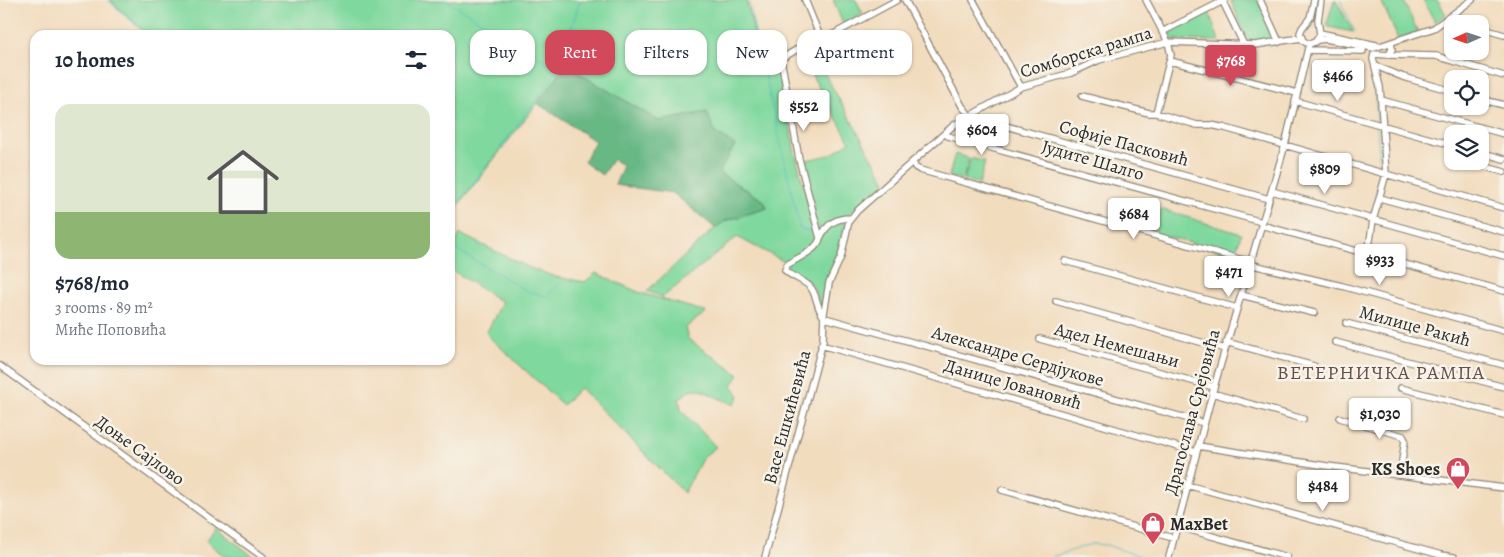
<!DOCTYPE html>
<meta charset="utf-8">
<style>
:root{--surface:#fff;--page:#f2f2f3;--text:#1f2937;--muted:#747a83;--line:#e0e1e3;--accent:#d1495b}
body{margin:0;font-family:Alegreya,serif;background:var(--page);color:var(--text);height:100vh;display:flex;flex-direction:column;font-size:19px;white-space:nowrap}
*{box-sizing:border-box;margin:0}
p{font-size:16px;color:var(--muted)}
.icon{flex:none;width:28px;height:28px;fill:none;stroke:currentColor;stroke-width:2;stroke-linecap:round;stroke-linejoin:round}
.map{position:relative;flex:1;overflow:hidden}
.panel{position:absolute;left:30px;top:30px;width:425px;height:335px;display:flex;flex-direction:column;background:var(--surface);border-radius:15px;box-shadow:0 1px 4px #0004}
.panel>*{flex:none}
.hud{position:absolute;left:470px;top:30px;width:475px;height:45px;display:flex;gap:10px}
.needle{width:32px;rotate:267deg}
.buttons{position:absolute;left:1444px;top:15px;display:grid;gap:10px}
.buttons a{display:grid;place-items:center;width:45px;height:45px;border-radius:10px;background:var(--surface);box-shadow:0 1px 4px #0004;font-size:25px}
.price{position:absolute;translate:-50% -42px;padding:0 11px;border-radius:5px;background:#fff;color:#222;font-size:16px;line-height:32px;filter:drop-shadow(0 1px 2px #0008)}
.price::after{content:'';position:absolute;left:50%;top:30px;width:15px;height:11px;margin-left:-8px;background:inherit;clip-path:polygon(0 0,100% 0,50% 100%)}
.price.selected{background:var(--accent);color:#fff}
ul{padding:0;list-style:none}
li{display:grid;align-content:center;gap:10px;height:265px;padding:0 25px}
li+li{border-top:1px solid var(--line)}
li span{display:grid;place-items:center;height:155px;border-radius:15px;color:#555}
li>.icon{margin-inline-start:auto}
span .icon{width:90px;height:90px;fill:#fffc;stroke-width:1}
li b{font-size:21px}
h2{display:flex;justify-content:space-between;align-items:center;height:60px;padding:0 25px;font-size:21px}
.chip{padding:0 18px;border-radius:15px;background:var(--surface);box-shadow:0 1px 4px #0004;font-size:18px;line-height:45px}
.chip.selected{background:var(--accent);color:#fff}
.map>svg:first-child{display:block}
.green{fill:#7fd89d;stroke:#558264}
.forest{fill:#67b884;stroke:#497258}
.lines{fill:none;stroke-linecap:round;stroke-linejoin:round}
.stream{stroke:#48b7c0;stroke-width:1}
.minor-casing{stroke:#8e8474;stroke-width:8}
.minor{stroke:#fff;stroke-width:5.5}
.labels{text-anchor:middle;stroke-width:5;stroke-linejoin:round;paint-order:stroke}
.street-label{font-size:18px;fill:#2b2b2b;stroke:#f7f3e8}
.poi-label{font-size:18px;font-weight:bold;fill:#2b2b2b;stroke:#f7f3e8;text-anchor:end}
.quarter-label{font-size:20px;letter-spacing:1px;fill:#694f4a;stroke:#f7f3e8}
</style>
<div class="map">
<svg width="1504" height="557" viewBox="0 0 1504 557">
<rect width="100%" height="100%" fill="#f7f3e8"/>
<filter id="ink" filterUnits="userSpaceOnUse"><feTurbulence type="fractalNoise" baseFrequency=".02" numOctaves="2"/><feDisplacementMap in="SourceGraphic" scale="10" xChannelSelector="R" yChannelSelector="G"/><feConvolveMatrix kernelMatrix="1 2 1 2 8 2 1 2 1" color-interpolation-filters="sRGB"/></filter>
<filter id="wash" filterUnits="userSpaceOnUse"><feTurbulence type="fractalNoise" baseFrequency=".0096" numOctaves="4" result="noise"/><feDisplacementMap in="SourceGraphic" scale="20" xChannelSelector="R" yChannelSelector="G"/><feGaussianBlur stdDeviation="1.12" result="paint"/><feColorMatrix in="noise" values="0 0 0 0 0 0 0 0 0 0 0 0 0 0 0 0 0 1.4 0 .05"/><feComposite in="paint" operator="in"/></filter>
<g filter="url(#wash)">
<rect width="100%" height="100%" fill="#f2dcbe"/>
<path class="green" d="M110 0H746L761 61 778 63 794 148 810 211 815 209 802 161 830 155 850 142 798 51 809 46 886 182 850 213 845 224 837 258 829 280 822 312 814 288 808 281 783 267 785 262 737 237 663 297 647 291 715 228 725 221 767 208 764 201 719 173 715 133 707 112 659 121 565 65 563 70 450 216V35H148Z
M833 0H856L863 14 843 24Z
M1233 0H1258L1277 40 1249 43 1231 1Z
M1334 0H1336L1353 32 1329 27 1327 24Z
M1381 0H1403L1418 32 1398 39Z
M1423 0H1438L1446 15 1435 22Z
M1209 12 1219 41 1169 40 1166 35 1167 33Z
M955 154 969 158 963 180 949 176Z
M971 158 985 162 979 184 964 180Z
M1161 209 1241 234 1235 255 1154 233Z
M460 234 530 268 556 277 585 282 596 273 638 292 706 312 685 328 688 339 739 375 732 385 739 396 734 405 699 389 690 390 679 399 681 410 716 447 703 457 684 493 580 388 563 405 486 334 502 302 450 269V257Z
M216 528 254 557H226L206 541Z"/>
<path class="forest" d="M565 65 659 121 707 112 715 133 735 145 719 173 764 201 767 208 725 221 715 228 673 193 615 185 623 166 613 159 602 175 584 162 595 141 537 103 563 70Z"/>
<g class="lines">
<path class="stream" d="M108 0 147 35
M446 0 558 69
M748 0 800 229 815 233
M1340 0 1355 32
M1374 74 1377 121
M1377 125 1380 171
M1376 194 1379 175
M450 215 559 69 580 0
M450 246 527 291 546 296 561 283
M1052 557 1092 544 1106 545 1143 557"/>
</g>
</g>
<g filter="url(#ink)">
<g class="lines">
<defs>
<path id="minor" d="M805 0 821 39
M897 0 832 35 796 50 781 59 799 159 820 238C818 250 797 258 787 265L785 270C792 278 805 280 811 288 818 297 816 309 825 318L1204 423
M905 0 962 106 970 116 1269 199
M973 0 1021 87
M1146 0 1168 42 1171 55 1156 113
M1222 0 1244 45
M1260 0 1279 42
M1314 0 1310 18 1302 28 1300 33 1303 41 1309 44 1315 42 1320 35 1318 20 1321 0
M1450 16 1454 20 1467 24
M1480 28 1504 35
M1162 32 1225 0
M1320 33 1376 45
M1318 40 1326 39 1374 48 1434 28 1472 0
M1308 50 1363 51
M1389 55 1436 56 1504 76
M1170 61 1297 93
M1376 66 1403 77 1452 91
M1082 96 1149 113H1156L1197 125H1211L1225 128 1504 208
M1480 99 1504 105
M1381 100 1504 134
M1295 101 1452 145
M945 133 948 136 1262 222
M1480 152 1504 159
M913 161 915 167 920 170 1250 262
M1472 163 1504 172
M1272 191 1504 256
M1380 198 1504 232
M1261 225 1504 291
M820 238C827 224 835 218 851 218
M1368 254 1373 220 1386 174 1380 87 1373 59 1374 54 1389 55 1392 49 1391 43
M1065 261 1237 308
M1249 264 1342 286 1504 331
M1241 295 1314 313
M1056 301 1225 349
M1346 323 1504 365
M1040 339 1214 387
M1226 342 1314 366
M1335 342 1504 387
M821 345 1196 452
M0 366 263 557
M1401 388 1504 415
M1212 393 1303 419
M1340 418 1403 436 1405 440 1400 475
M1198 446 1327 466 1504 488
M1187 485 1441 555 1454 557
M1002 490 1173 538
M1176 526 1287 557
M765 557 823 341 824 313 829 283 841 257 849 221 857 211 954 125 1021 87 1071 73 1099 60 1168 42 1255 45 1301 38
M1169 557 1214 387 1285 145 1309 44"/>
</defs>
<use href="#minor" class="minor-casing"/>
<use href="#minor" class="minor"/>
</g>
</g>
<defs>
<symbol id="shop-pin" viewBox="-11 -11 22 30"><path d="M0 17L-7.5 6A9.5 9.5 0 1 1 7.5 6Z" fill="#d1495b" stroke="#f7f3e8"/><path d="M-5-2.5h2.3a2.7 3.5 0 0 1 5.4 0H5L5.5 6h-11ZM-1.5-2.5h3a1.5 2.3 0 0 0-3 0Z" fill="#fff"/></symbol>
</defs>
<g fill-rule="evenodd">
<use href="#shop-pin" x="1444" y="455" width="28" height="38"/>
<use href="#shop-pin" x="1139" y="510" width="28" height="38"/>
</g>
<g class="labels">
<g class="street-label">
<text transform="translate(1086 52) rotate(-17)" y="6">Сомборска рампа</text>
<text transform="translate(1124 143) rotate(15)" y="6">Софије Пасковић</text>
<text transform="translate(1093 160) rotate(16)" y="6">Јудите Шалго</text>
<text transform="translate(1415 326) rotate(15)" y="6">Милице Ракић</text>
<text transform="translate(1117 345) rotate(15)" y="6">Адел Немешањи</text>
<text transform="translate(1018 356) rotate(16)" y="6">Александре Сердјукове</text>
<text transform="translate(1013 384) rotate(16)" y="6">Данице Јовановић</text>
<text transform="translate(1192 412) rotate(-75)" y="6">Драгослава Срејовића</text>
<text transform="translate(787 417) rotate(-75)" y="6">Васе Ешкићевића</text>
<text transform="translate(140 450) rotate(36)" y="6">Доње Сајлово</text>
</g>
<g class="poi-label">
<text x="1440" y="475">KS Shoes</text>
<text x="1170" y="530" text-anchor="start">MaxBet</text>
</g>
<g class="quarter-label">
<text x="1381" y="379">ВЕТЕРНИЧКА РАМПА</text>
</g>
</g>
</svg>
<div class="buttons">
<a><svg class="needle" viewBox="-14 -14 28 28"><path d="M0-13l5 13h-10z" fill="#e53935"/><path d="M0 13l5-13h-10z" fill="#747a83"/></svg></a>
<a><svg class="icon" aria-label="locate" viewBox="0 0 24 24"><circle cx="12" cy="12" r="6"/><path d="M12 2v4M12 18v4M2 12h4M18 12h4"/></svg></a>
<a><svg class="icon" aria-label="layers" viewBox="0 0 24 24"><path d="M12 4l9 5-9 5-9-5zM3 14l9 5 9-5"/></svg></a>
</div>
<b class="price selected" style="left:1231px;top:87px">$768</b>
<b class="price" style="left:1338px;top:102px">$466</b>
<b class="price" style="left:804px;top:132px">$552</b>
<b class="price" style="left:982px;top:156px">$604</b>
<b class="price" style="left:1325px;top:195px">$809</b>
<b class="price" style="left:1134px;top:240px">$684</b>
<b class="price" style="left:1380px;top:286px">$933</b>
<b class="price" style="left:1229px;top:298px">$471</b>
<b class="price" style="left:1380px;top:440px">$1,030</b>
<b class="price" style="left:1323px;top:512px">$484</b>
<div class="hud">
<a class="chip">Buy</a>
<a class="chip selected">Rent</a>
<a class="chip">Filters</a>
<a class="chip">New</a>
<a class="chip">Apartment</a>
</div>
<section class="panel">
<h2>10 homes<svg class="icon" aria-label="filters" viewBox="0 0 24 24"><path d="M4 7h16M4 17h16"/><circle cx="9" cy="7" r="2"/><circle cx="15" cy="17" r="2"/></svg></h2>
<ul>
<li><span style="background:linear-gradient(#dfe7d0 70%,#8fb573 0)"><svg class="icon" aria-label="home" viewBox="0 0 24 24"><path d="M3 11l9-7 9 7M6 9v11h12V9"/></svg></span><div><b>$768/mo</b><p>3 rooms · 89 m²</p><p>Миће Поповића</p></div></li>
</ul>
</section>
</div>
